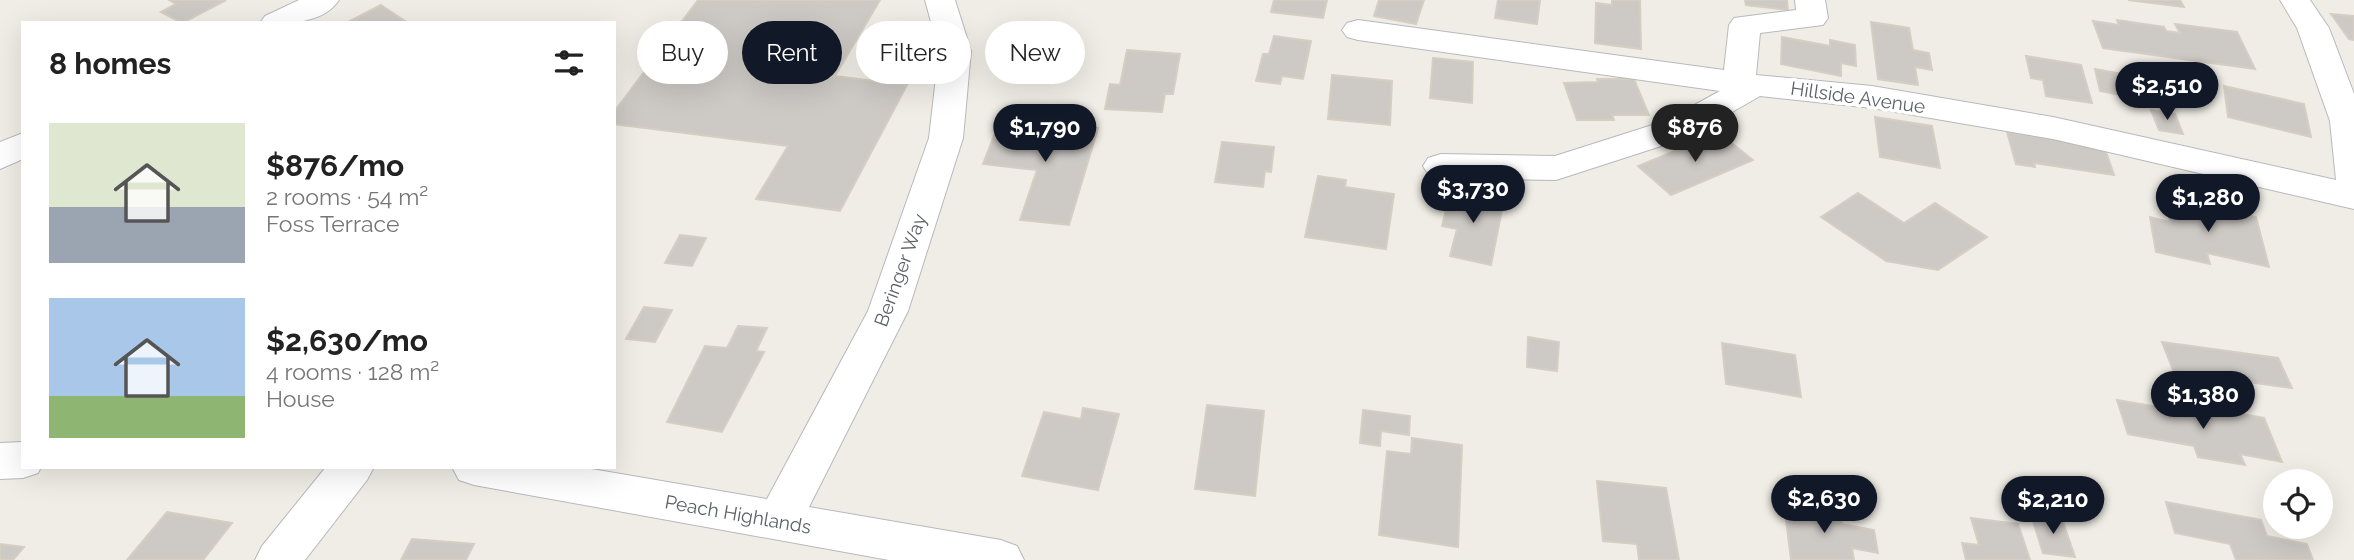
<!DOCTYPE html>
<meta charset="utf-8">
<style>
:root{--surface:#fff;--page:#f2f2f2;--text:#222;--muted:#767676;--accent:#111827}
body{margin:0;font-family:Raleway,sans-serif;background:var(--page);color:var(--text);height:100vh;display:flex;flex-direction:column;font-size:26px;white-space:nowrap}
*{box-sizing:border-box;margin:0}
p{font-size:23px;color:var(--muted)}
.icon{flex:none;width:38px;height:38px;fill:none;stroke:currentColor;stroke-width:2;stroke-linecap:round;stroke-linejoin:round}
.map{position:relative;flex:1;overflow:hidden}
.side{position:absolute;left:21px;top:21px;width:595px;height:448px;display:flex;flex-direction:column;background:var(--surface);border-radius:0px;box-shadow:0 7px 28px #0002}
.side>*{flex:none}
.guide{position:absolute;left:637px;top:21px;width:665px;height:63px;display:flex;gap:14px}
.fabs{position:absolute;left:2263px;top:469px;display:grid;gap:14px}
.fabs a{display:grid;place-items:center;width:70px;height:70px;border-radius:50%;background:var(--surface);box-shadow:0 7px 28px #0002;font-size:35px}
.price{position:absolute;translate:-50% -60px;padding:0 16px;border-radius:24px;background:var(--accent);color:#fff;font-size:23px;line-height:46px;filter:drop-shadow(0 2px 4px #0008)}
.price::after{content:'';position:absolute;left:50%;top:42px;width:21px;height:16px;margin-left:-10px;background:inherit;clip-path:polygon(0 0,100% 0,50% 100%)}
.price.current{background:#222;color:#fff}
ul{padding:0;list-style:none}
li{display:flex;align-items:center;gap:21px;height:175px;padding:0 28px}
li span{display:grid;place-items:center;flex:none;width:196px;height:140px;border-radius:0px;color:#555}
li>.icon{margin-inline-start:auto}
span .icon{width:84px;height:84px;fill:#fffc;stroke-width:1}
li b{font-size:30px}
h2{display:flex;justify-content:space-between;align-items:center;height:84px;padding:0 28px;font-size:30px}
.chip{padding:0 24px;border-radius:32px;background:var(--surface);box-shadow:0 7px 28px #0002;font-size:24px;line-height:63px}
.chip.current{background:var(--accent);color:#fff}
.map>svg:first-child{display:block}
.building{fill:#cdc9c5;stroke:#d5cec3;stroke-width:2}
.lines{fill:none;stroke-linecap:round;stroke-linejoin:round}
.minor-casing{stroke:#b6b9bd;stroke-width:2}
.minor{fill:#fff;fill-rule:evenodd}
.labels{text-anchor:middle;stroke-width:7;stroke-linejoin:round;paint-order:stroke}
.street-label{font-size:19px;fill:#5d6267;stroke:#fff}
</style>
<div class="map">
<svg width="2354" height="560" viewBox="0 0 2354 560">
<rect width="100%" height="100%" fill="#f0ede6"/>
<path class="building" d="M169 0H226L182 23 161 12 176 4Z
M698 0H880L835 76 907 85 840 211 756 199 788 146 614 124V112Z
M1274 0H1327L1323 18 1271 12Z
M1379 0H1424L1416 24 1374 16Z
M1498 0H1540L1537 24 1495 18Z
M1612 0H1640L1641 49 1595 43 1596 3 1612 5Z
M1745 0H1787L1788 10 1746 5Z
M2128 0H2180L2184 7Z
M381 5 408 23H346Z
M2331 14 2354 16V40L2349 39Z
M2117 20 2164 27 2166 31 2180 33 2175 24 2237 32 2255 69 2103 48 2093 21 2119 25Z
M1871 22 1909 28 1913 50 1929 53 1932 70 1915 67 1918 85 1878 79Z
M1274 36 1311 41 1303 79 1282 76 1280 84 1256 81 1263 54H1269Z
M1782 37 1830 46V40L1855 45 1856 66 1841 63V76L1781 64Z
M1127 50 1180 54 1173 94H1165L1162 112 1105 109 1110 84 1120 85Z
M2026 56 2081 65 2092 103 2046 96 2043 80 2031 78Z
M1433 58 1473 62 1472 103 1430 98Z
M2095 69 2134 76 2140 99 2100 91Z
M1332 75 1392 81 1390 125 1328 119Z
M1597 79H1634L1649 115H1612L1614 120H1577L1564 83 1598 82Z
M2224 86 2304 104 2311 137 2228 117Z
M2151 110 2175 114 2183 134 2159 130Z
M1875 117 1932 126 1940 168 1880 157Z
M1001 118 1098 128 1069 225 1020 220 1037 170 983 164Z
M2007 132 2104 146 2114 175 2034 163 2035 167 2016 164Z
M1719 133 1753 160 1671 195 1638 166Z
M1222 142 1274 147 1271 172 1265 171 1263 187 1215 182Z
M1318 176 1346 180 1345 187 1394 194 1386 249 1305 237Z
M1451 189 1504 200 1491 265 1450 256 1457 229 1442 226Z
M1858 193 1904 223 1935 203 1987 237 1938 270 1886 261 1821 217Z
M2165 197 2256 217 2269 267 2207 253 2210 264 2156 252 2150 217 2170 222Z
M680 235 706 238 692 266 665 263Z
M644 307 672 310 655 342 626 339Z
M738 326 767 328 756 351 764 352 722 432 667 422 705 346 727 348Z
M1528 337 1559 342 1557 371 1527 367Z
M2162 342 2278 358 2292 388 2248 382 2251 391 2177 380Z
M1722 343 1795 355 1801 397 1726 384Z
M2117 400 2182 411 2179 403 2264 418 2282 462 2240 454 2245 465 2198 457 2194 446 2128 434Z
M1207 405 1264 411 1255 496 1195 489Z
M1083 408 1119 414 1098 490 1022 476 1044 412 1081 419Z
M1363 410 1410 416 1409 435 1381 431 1380 446 1360 443Z
M1412 438 1462 445 1458 547 1379 535 1387 451 1411 454Z
M1597 481 1666 488 1679 560H1639L1637 544 1603 541Z
M2166 502 2261 520 2267 536 2307 544 2313 560H2236L2230 544 2175 533Z
M1784 504 1841 513 1842 524 1874 530 1878 553 1852 548 1854 560H1791Z
M167 512 232 523 203 560H127Z
M2031 515 2062 519 2075 557 2043 553Z
M1971 518 2018 524 2030 560H1966L1962 543 1979 545Z
M412 539 474 544 466 560H401Z
M0 544 24 547 13 560H0Z"/>
<g class="lines">
<defs>
<path id="minor" d="M299 0H339C322 25 287 23 260 23L265 16Z
M925 0H955L971 51 963 138 908 311 809 507 1001 540 1017 546 1024 560H889L474 485 459 480 452 467H580L767 499 868 311 929 138 939 51Z
M1795 0H1825L1828 18 1823 25 1760 33 1756 75 1872 86 2053 117 2336 180 2330 121 2297 28 2280 0H2310L2329 28 2354 94V209L2053 139 1872 108 1760 96 1689 137 1556 180 1441 178 1428 174 1423 166 1428 158 1441 154 1555 156 1665 121 1720 91 1358 40 1347 37 1342 30 1347 23 1358 20 1724 70 1729 25 1734 18 1796 10Z
M23 133V159L0 169V142Z
M23 442V467H41L38 473 23 478 0 479V443Z
M326 467H374L367 480 305 560H255L262 546Z"/>
</defs>
<use href="#minor" class="minor-casing"/>
<use href="#minor" class="minor"/>
</g>
<g class="labels">
<g class="street-label">
<text transform="translate(1858 97) rotate(8)" y="7">Hillside Avenue</text>
<text transform="translate(900 270) rotate(-70)" y="7">Beringer Way</text>
<text transform="translate(738 514) rotate(10)" y="7">Peach Highlands</text>
</g>
</g>
</svg>
<div class="fabs">
<a><svg class="icon" aria-label="locate" viewBox="0 0 24 24"><circle cx="12" cy="12" r="6"/><path d="M12 2v4M12 18v4M2 12h4M18 12h4"/></svg></a>
</div>
<b class="price" style="left:2167px;top:122px">$2,510</b>
<b class="price" style="left:1045px;top:164px">$1,790</b>
<b class="price current" style="left:1695px;top:164px">$876</b>
<b class="price" style="left:1473px;top:225px">$3,730</b>
<b class="price" style="left:2208px;top:234px">$1,280</b>
<b class="price" style="left:2203px;top:431px">$1,380</b>
<b class="price" style="left:1824px;top:535px">$2,630</b>
<b class="price" style="left:2053px;top:536px">$2,210</b>
<div class="guide">
<a class="chip">Buy</a>
<a class="chip current">Rent</a>
<a class="chip">Filters</a>
<a class="chip">New</a>
</div>
<section class="side">
<h2>8 homes<svg class="icon" aria-label="filters" viewBox="0 0 24 24"><path d="M4 7h16M4 17h16"/><circle cx="9" cy="7" r="2"/><circle cx="15" cy="17" r="2"/></svg></h2>
<ul>
<li><span style="background:linear-gradient(#dfe7d0 60%,#9aa5b1 0)"><svg class="icon" aria-label="home" viewBox="0 0 24 24"><path d="M3 11l9-7 9 7M6 9v11h12V9"/></svg></span><div><b>$876/mo</b><p>2 rooms · 54 m²</p><p>Foss Terrace</p></div></li>
<li><span style="background:linear-gradient(#a9c7e8 70%,#8fb573 0)"><svg class="icon" aria-label="home" viewBox="0 0 24 24"><path d="M3 11l9-7 9 7M6 9v11h12V9"/></svg></span><div><b>$2,630/mo</b><p>4 rooms · 128 m²</p><p>House</p></div></li>
</ul>
</section>
</div>
